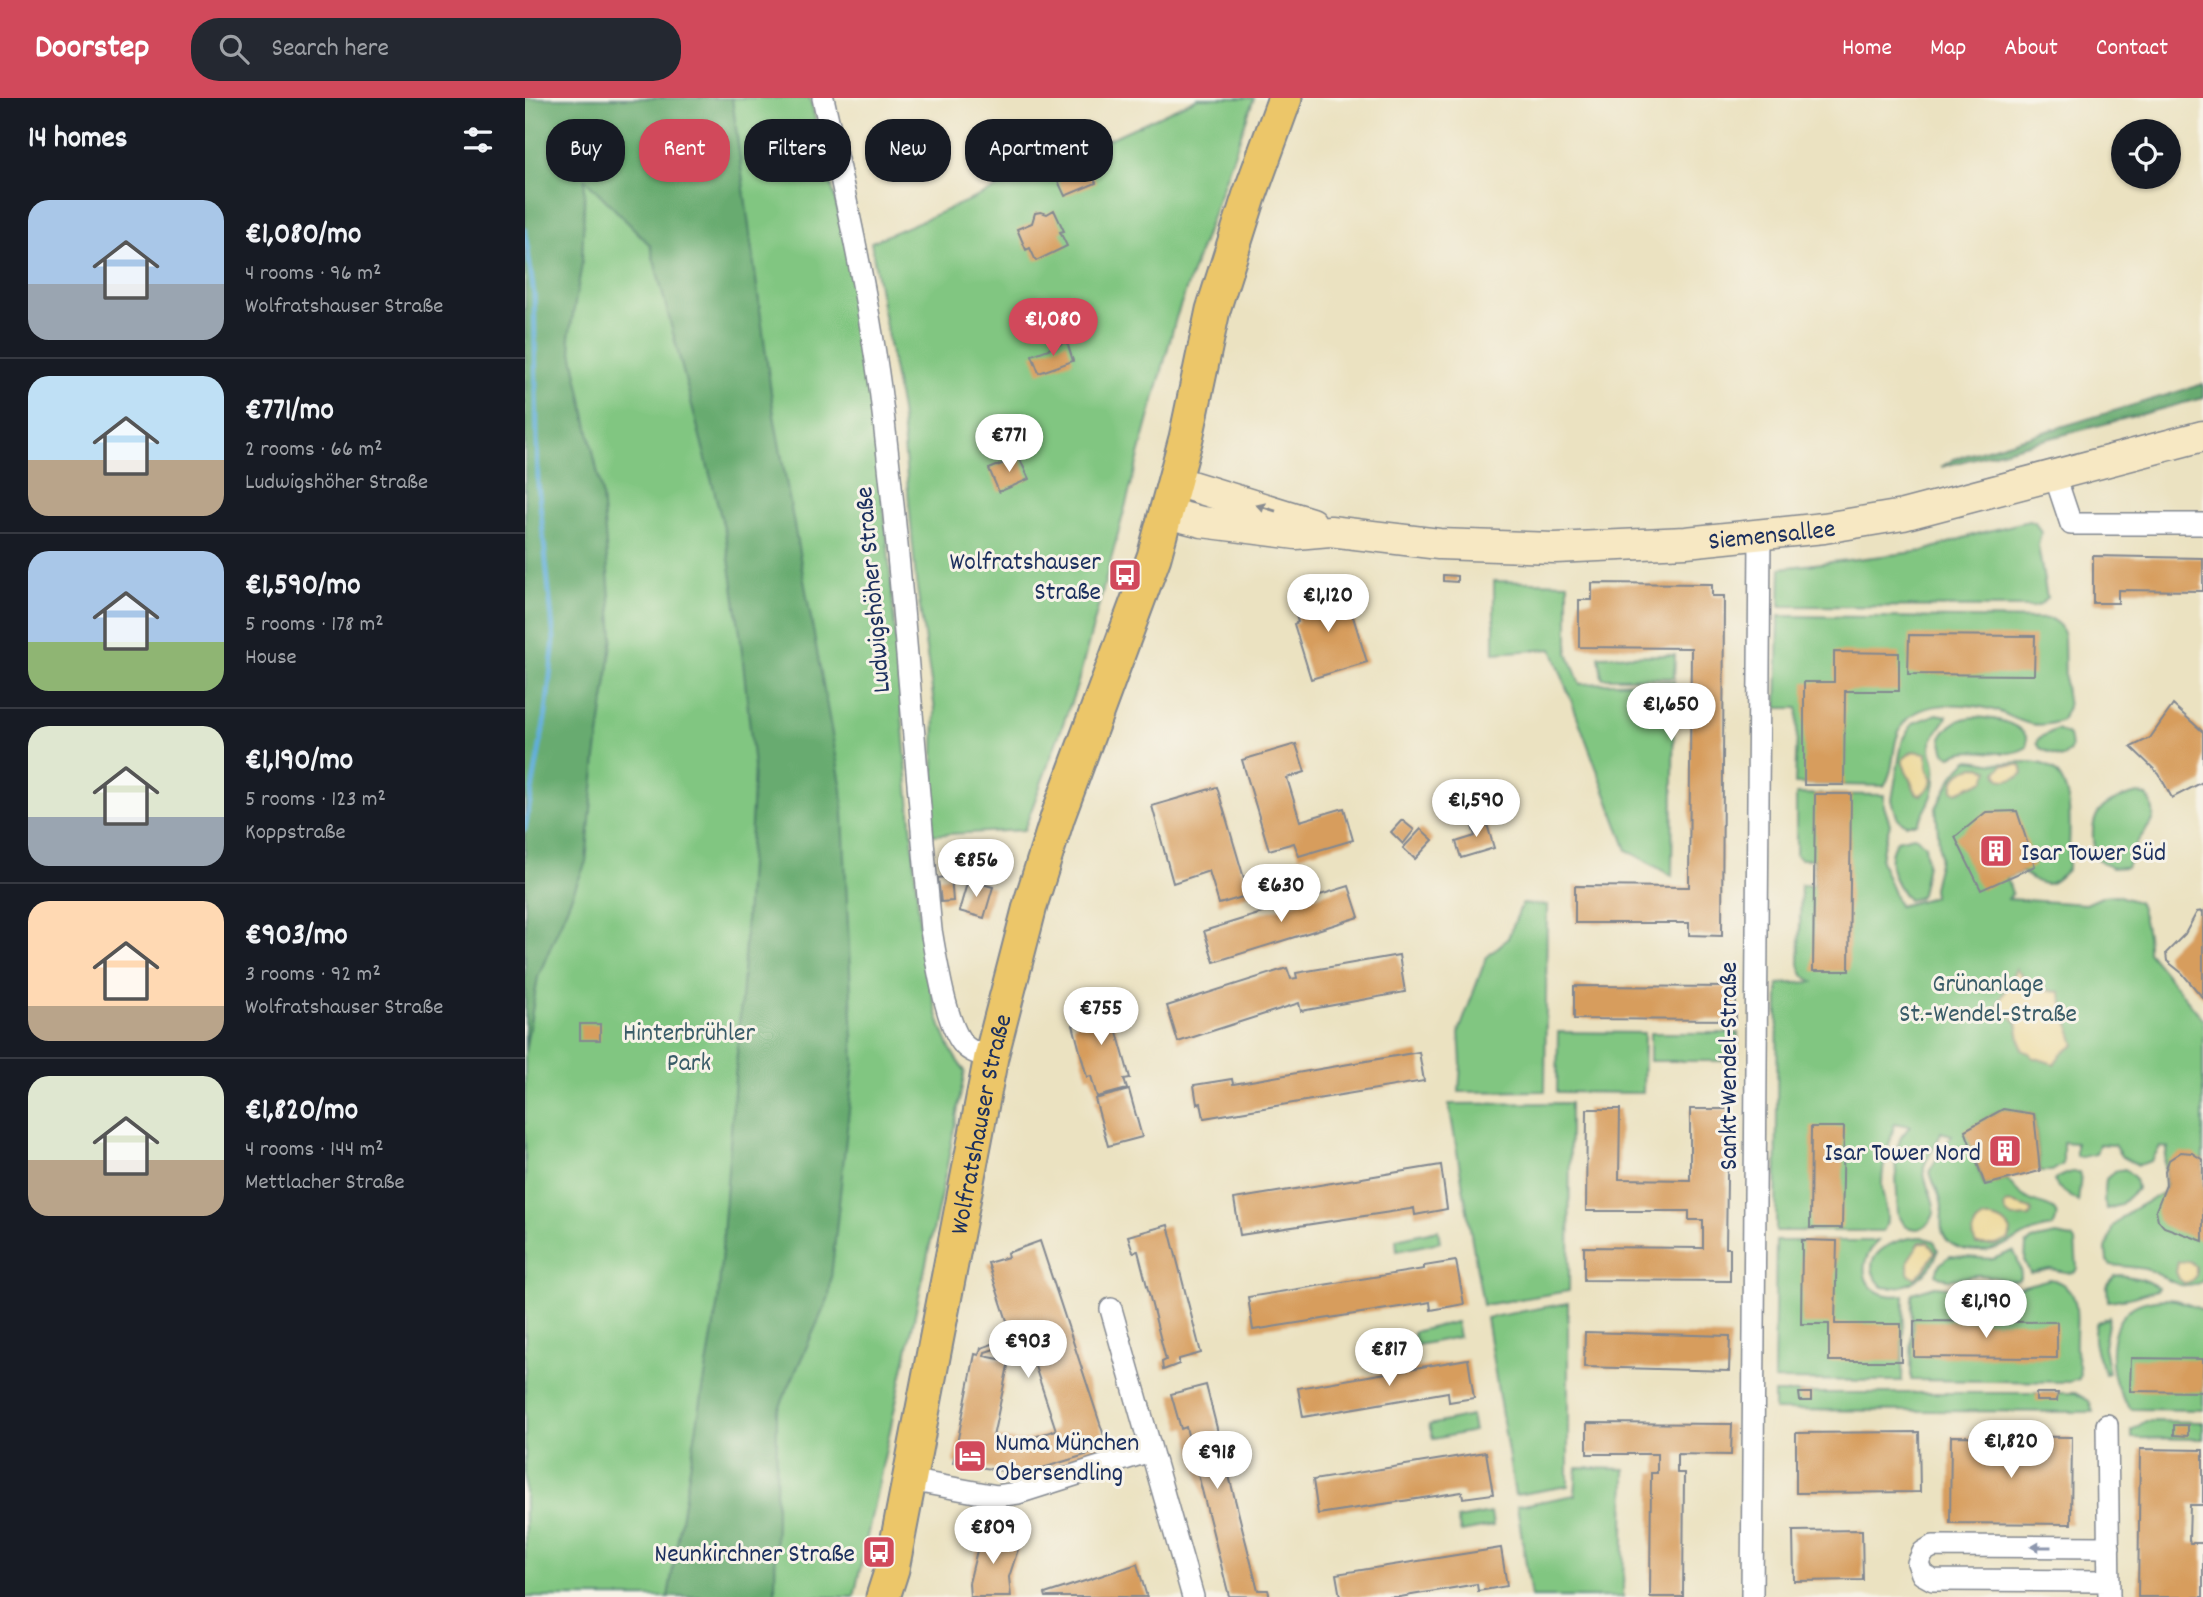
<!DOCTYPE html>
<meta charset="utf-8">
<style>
:root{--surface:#171b24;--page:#242831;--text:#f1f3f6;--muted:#9ea1a6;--line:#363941;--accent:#d1495b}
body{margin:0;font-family:Dekko,sans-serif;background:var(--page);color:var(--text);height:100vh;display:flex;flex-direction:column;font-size:26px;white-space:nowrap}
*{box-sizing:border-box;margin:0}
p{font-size:23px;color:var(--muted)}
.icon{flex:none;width:38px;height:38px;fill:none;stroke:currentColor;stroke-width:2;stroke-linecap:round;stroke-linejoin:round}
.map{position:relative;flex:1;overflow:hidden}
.panel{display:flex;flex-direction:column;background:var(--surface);width:525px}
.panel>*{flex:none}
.hud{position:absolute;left:21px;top:21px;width:665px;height:63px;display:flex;gap:14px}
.buttons{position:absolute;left:1586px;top:21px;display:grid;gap:14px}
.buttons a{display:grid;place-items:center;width:70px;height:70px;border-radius:50%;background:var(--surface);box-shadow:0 2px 5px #0004;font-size:35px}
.price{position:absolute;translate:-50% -60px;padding:0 16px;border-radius:24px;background:#fff;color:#222;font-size:23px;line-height:46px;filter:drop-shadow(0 2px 4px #0008)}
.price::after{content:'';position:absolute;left:50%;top:42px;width:21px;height:16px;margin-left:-10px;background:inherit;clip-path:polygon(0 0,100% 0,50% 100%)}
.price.active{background:var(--accent);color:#fff}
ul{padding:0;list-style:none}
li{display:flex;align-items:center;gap:21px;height:175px;padding:0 28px}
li+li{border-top:2px solid var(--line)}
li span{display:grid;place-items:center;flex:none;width:196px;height:140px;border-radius:21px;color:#555}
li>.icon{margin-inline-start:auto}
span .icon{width:84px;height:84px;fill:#fffc;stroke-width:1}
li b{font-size:30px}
h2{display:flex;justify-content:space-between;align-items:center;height:84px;padding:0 28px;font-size:30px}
.pill{padding:0 24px;border-radius:28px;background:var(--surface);box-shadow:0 2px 5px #0004;font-size:24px;line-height:63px}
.pill.active{background:var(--accent);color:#fff}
header{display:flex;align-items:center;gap:42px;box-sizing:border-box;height:98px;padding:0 35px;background:var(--accent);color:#fff}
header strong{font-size:33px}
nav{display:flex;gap:38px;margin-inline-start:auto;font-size:24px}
.search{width:490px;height:63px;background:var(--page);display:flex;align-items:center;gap:18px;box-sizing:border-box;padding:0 24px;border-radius:28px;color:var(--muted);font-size:26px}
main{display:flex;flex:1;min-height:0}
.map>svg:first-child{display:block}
.green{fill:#81c681;stroke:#4e7a70;stroke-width:2}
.forest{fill:#68ab6f;stroke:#426d66;stroke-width:2}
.sand{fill:#eeda9e;stroke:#84847e;stroke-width:2}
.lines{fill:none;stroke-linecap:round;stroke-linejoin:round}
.stream{stroke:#60aeda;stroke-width:5}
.building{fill:#d79d5d;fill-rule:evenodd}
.minor-casing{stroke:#838890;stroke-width:24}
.secondary-casing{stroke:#838890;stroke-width:33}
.primary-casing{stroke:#838890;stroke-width:37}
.minor{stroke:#fff;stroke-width:21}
.secondary{stroke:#f7e8c3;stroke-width:30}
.primary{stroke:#ecc669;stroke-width:33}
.oneway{fill:#898c90}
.oneway2{fill:#8d97ae}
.labels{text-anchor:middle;stroke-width:6;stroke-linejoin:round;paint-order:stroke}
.street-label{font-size:26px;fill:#1b2f5e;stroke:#f7f3e8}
.poi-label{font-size:26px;fill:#1b2f5e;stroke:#f7f3e8;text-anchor:end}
.park-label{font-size:26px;fill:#3a5c68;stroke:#f7f3e8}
</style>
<header>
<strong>Doorstep</strong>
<div class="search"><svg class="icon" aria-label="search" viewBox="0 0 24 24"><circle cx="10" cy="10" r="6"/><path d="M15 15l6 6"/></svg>Search here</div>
<nav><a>Home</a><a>Map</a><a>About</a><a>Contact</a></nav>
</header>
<main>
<section class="panel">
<h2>14 homes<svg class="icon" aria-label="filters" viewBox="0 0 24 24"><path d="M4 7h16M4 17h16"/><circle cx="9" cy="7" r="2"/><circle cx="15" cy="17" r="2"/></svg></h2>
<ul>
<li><span style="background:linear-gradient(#a9c7e8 60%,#9aa5b1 0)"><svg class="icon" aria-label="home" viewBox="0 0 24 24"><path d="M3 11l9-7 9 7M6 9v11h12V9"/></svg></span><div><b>€1,080/mo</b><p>4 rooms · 96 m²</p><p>Wolfratshauser Straße</p></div></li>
<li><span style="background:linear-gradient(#bfe0f5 60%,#b9a48a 0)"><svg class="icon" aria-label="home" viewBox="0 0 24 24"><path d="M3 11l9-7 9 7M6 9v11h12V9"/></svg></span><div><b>€771/mo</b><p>2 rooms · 66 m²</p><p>Ludwigshöher Straße</p></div></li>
<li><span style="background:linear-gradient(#a9c7e8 65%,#8fb573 0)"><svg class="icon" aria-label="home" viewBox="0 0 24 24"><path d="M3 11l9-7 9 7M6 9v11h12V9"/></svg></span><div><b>€1,590/mo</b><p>5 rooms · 178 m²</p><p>House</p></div></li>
<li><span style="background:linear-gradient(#dfe7d0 65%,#9aa5b1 0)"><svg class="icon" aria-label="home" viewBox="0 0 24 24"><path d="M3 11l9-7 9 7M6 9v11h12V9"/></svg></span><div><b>€1,190/mo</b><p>5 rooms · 123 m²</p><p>Koppstraße</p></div></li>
<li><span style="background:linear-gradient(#ffd9b3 75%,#b9a48a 0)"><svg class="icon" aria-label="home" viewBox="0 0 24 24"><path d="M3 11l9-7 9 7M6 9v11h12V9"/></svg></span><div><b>€903/mo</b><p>3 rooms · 92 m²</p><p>Wolfratshauser Straße</p></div></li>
<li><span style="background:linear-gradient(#dfe7d0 60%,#b9a48a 0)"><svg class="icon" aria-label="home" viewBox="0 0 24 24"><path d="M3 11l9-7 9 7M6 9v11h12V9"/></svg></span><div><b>€1,820/mo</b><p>4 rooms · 144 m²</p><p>Mettlacher Straße</p></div></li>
</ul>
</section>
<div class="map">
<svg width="1678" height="1499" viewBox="0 0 1678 1499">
<rect width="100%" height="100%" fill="#f7f3e8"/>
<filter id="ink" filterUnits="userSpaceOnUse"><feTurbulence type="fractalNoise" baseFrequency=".0143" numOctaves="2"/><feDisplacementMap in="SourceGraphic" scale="14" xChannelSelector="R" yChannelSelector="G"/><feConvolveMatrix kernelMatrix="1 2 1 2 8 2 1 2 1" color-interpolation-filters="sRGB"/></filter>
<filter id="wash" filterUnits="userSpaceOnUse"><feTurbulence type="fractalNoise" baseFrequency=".00686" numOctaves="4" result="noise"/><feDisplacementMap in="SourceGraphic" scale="28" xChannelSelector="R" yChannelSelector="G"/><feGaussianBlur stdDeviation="1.57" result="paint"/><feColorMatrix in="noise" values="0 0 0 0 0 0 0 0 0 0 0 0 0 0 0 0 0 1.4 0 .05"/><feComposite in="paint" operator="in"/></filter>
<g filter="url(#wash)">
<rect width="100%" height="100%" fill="#ebe2c1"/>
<path class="green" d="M0 0H285L322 149 347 291 363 451 395 831C403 876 410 938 440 973L421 1073 329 1499H0Z
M673 0H729L651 220 552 588 499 732 407 737 410 612 391 483 376 313 346 144 543 60Z
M1503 423 1510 424 1516 435 1513 448 1522 500 1515 507 1508 509 1255 508 1256 470 1399 453 1448 437Z
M969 483 1043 485V555L1055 586 1149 583 1147 778 1102 752 1027 551 969 555Z
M1254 518 1527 521 1535 528 1539 538 1540 588 1543 609 1537 622C1527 626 1516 628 1506 626 1495 624 1485 618 1475 614 1449 605 1396 600 1378 626 1365 645 1372 669 1359 688L1270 686 1273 610H1252Z
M1150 557 1149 580H1077L1074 558Z
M1412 616 1422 618C1419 628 1407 635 1406 647 1405 654 1409 661 1410 668 1412 692 1405 706 1392 726H1381L1377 724 1372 719 1367 702 1377 644 1388 625Z
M1450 619C1466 620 1494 624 1502 640V649C1479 664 1450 645 1426 658L1420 655 1416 640C1424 626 1434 620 1450 619Z
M1532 631 1544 638C1547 650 1547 654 1536 660L1515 650 1512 645 1514 640Z
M1443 662C1451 662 1457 664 1464 665 1481 668 1497 661 1513 665 1556 673 1543 741 1543 771 1523 791 1520 790 1497 774L1482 780 1487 795 1483 801 1561 806 1579 798 1591 797 1613 804C1618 811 1624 844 1623 854L1678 921V1183C1656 1197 1641 1177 1620 1171 1609 1169 1597 1168 1586 1167L1582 1163 1581 1151 1588 1128 1607 1112 1638 1095C1645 1077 1634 1070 1643 1050L1635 1049 1626 1063 1613 1067 1596 1058 1589 1047 1574 1046 1571 1056 1557 1059 1551 1058V1045L1538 1044V1066L1527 1073H1515L1509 1016 1478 1011 1441 1033 1459 1087 1482 1081C1487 1088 1495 1097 1503 1101 1518 1110 1540 1105 1528 1129 1508 1131 1495 1141 1477 1148 1460 1156 1426 1156 1418 1135 1414 1126 1419 1113 1416 1103 1413 1092 1406 1083 1405 1072L1427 1037 1416 1034C1413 1047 1402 1057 1399 1069 1396 1089 1422 1111 1401 1127 1394 1133 1387 1131 1380 1128L1373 1116 1370 1056 1376 1039 1385 1028 1369 1025C1366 1048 1356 1065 1357 1090 1358 1104 1367 1121 1358 1133H1251L1253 886 1288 884 1278 877 1274 867 1276 787 1289 788V761H1276L1271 757V696L1359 697V708L1365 726 1358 749 1356 763 1374 808 1409 799 1408 790 1415 759 1411 710 1429 676Z
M1614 695 1622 698C1636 721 1624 726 1613 743 1608 752 1607 761 1601 769L1586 770 1571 760C1561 717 1573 704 1614 695Z
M1389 738 1400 747 1402 766 1396 796 1393 800 1383 802C1369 784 1358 763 1372 742Z
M997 806 1022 807 1020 993 934 994 936 965 934 934 961 860 983 840Z
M1033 934 1119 935 1118 995 1032 994Z
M1125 935H1213L1212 963H1125Z
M1045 1005 1044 1193 958 1207 924 1006Z
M1600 1071 1610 1080 1612 1091 1595 1107 1582 1111 1579 1103 1581 1081 1590 1073Z
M1547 1074H1555L1556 1078 1553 1104 1533 1089 1529 1083 1533 1079Z
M913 1132 915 1144 872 1153 871 1141Z
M1531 1137 1547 1140 1550 1144 1552 1170 1550 1174 1545 1175 1525 1171 1505 1175 1500 1164 1501 1147 1507 1142Z
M1397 1139 1409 1143 1413 1152C1407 1176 1382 1193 1358 1189 1327 1159 1369 1139 1397 1139Z
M1251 1143H1353C1327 1169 1340 1203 1379 1197L1377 1283 1249 1282Z
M1488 1153C1492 1157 1496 1173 1496 1179L1493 1182C1480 1184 1467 1177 1454 1177 1440 1177 1424 1187 1411 1176L1414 1167 1425 1158 1468 1161Z
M1595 1177 1617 1181 1633 1189 1632 1192 1604 1200 1583 1203 1582 1186 1589 1178Z
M1525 1181C1562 1190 1549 1225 1551 1253 1552 1263 1557 1271 1554 1281L1544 1284 1386 1282 1387 1195 1410 1188 1437 1191 1462 1186 1479 1190 1495 1189Z
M1641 1201 1651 1202 1678 1212V1312L1606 1311C1602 1306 1597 1300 1594 1293 1584 1271 1582 1227 1605 1211 1616 1203 1628 1202 1641 1201Z
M1043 1205V1388L990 1397 961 1220Z
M1584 1219 1579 1249 1584 1275 1580 1276C1573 1260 1564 1240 1572 1224Z
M931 1224 934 1239 892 1247 888 1234Z
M1249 1295H1550L1564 1303 1568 1314 1249 1312Z
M946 1318 949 1333 908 1341 904 1327Z
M1621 1323 1678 1324V1341L1607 1340V1332Z
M1052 1370 1100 1371 1098 1499H1006L992 1408 1050 1397Z
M966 1415 968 1428 936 1434 932 1421Z"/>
<path class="forest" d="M0 0H207L249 317 317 691 329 965 304 1199 252 1315 250 1499H143L193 1203 219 862 229 669 215 535 200 434 125 147 60 81 57 166 44 239 77 396 88 539 71 660 61 764 13 879 0 953Z
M1678 286V300L1416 369 1429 361Z"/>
<path class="sand" d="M1388 653 1402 655V669L1408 681 1404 690 1396 697 1391 695 1378 666V661Z
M1478 667H1496L1498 675C1492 682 1483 683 1474 681L1471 674Z
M1455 669 1464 672 1460 682 1432 694 1428 693C1426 676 1440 669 1455 669Z
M1491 871C1503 886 1516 893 1535 894L1550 947 1536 956 1529 966 1507 959 1506 956 1497 952 1492 925 1473 906Z
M1487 1105 1506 1111 1507 1115 1504 1119 1487 1120C1482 1117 1477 1113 1480 1106Z
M1459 1120C1470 1119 1481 1123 1486 1133L1484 1142 1471 1147H1451C1446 1136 1447 1125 1459 1120Z
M1395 1144H1403L1410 1154 1400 1171 1390 1180 1383 1175V1162Z
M1664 1163 1671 1169V1178L1666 1184 1659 1185 1654 1181 1651 1174 1653 1164Z"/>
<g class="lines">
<path class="stream" d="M0 132 9 196 13 386 29 542 21 615 0 731"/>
</g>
<g id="blocks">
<path class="building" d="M564 69 571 85 540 98 533 83Z
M529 112 539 133 535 134 542 148 511 163 505 150 501 152 492 131 507 125 510 115 516 114 522 116Z
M542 244 548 263 514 275 507 257Z
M494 359 504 381 474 394 464 371Z
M1568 458 1678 460V493L1593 492V505H1568Z
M918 477 932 478V484L918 483Z
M1067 485 1187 486V498H1199L1197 838 1164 837V825H1050V788L1164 789 1166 550 1054 549V502H1067Z
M815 490 821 510 825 509 842 564 786 581 769 526 773 524 767 505Z
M1384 537 1510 538 1509 577 1383 576Z
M1309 554 1374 555V593H1320L1319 687H1279V584H1309Z
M1648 607 1678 634V684L1647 700 1634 676 1606 649 1625 640Z
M771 646 780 674 762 680 775 723 819 710 828 742 774 758 769 745 744 752 717 662Z
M692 689 724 797 694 806 684 773 648 785 627 708Z
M1290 696H1326L1324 873H1288Z
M1492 713 1510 768 1456 792 1430 739 1461 714Z
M959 716 969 750 936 760 931 744 950 738 945 721Z
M877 722 889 732 878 746 866 734Z
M896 731 908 742 890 761 878 750Z
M426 778 428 803 416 804 413 780Z
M443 782 468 789 459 820 434 813Z
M824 788 834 819 689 864 679 833Z
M1678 813V900L1657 875 1642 863 1641 855 1660 836 1672 814Z
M874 857 880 894 776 913 774 905 653 944 642 908 762 870 766 881 772 880 771 875Z
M1049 888 1211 889V922L1049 921Z
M582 899 605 980 599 981 602 991 572 999 566 978 562 979 548 927 553 925 548 909Z
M55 926H75V942H55Z
M894 954 899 983 679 1020 676 1005 672 1006 669 987 707 981 708 986Z
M604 992 617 1039 583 1048 570 1001Z
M1062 1011H1095L1094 1081 1165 1082V1011H1203L1201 1150H1205V1183L1059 1182V1149L1178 1150V1122H1164V1113H1061Z
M1478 1011 1509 1016 1515 1073 1460 1087 1440 1032Z
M1286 1029H1319L1317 1130H1285Z
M1656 1054 1667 1055 1678 1062V1143L1639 1129 1633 1122 1631 1112 1641 1087 1640 1073 1644 1062Z
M916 1067 922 1111 890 1117 889 1110 885 1111 715 1137 709 1101Z
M643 1127 676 1255 654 1261V1266L638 1272 637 1264 641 1262 613 1153 608 1154 603 1138Z
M1277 1142 1312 1143 1310 1226H1376V1263H1304V1226H1276Z
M515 1143 583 1350 498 1376 428 1365 450 1256 454 1257 456 1250 490 1238 489 1234 486 1235 463 1165 483 1159 482 1155ZM501 1241 531 1332 497 1343 468 1339 484 1263 459 1258 460 1254Z
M931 1163 939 1206 906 1212 905 1204 900 1205 728 1232 723 1199 899 1171V1168Z
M1389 1223 1532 1224V1260L1389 1259Z
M1060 1234 1205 1238 1204 1273 1059 1269Z
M1606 1260 1678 1261V1294L1605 1293Z
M943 1261 949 1300 924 1304 923 1294 778 1319 773 1290Z
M681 1287 733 1492H743L745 1499 704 1498 661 1329 656 1331 646 1296Z
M1274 1295H1286V1303H1275Z
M1511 1295H1533L1532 1303H1511Z
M1062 1325 1207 1326 1206 1357 1152 1356V1375H1159L1158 1499H1125L1126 1375H1132V1356H1062Z
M1649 1327H1663V1338L1649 1337Z
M1394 1334 1395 1394 1271 1395V1335Z
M1426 1338 1547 1339 1546 1426 1425 1425Z
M1615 1351 1678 1352V1407H1665L1664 1442 1665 1445H1678V1499H1613Z
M961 1354 968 1396 938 1400 937 1394 793 1416 788 1382Z
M457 1432 496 1442 484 1479 486 1499H445L444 1485Z
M1337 1432 1338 1482 1269 1483 1268 1433Z
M976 1450 982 1488 953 1493 952 1486 875 1499H815L811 1476Z
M612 1466 622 1499H521L520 1496Z"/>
</g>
</g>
<g filter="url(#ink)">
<use href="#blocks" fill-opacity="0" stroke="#838890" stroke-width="2"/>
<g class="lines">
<defs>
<path id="minor" d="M298 0C320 96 342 193 355 290 377 470 389 652 406 832 411 859 421 932 441 949 448 955 457 957 466 959
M1530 378 1546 426H1678
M586 1211 668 1499
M1582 1327 1584 1499
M384 1382 472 1398 493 1395 625 1353
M1584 1449 1408 1448 1398 1454 1393 1465 1397 1476 1408 1482 1584 1483
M1227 1499 1235 437"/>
<g id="secondary">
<path d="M650 383 786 425"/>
<path id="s1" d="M641 415 677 424 771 436 805 433 914 446 1030 450 1161 444 1299 430 1378 417 1678 338"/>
</g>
<g id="primary">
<path id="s2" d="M358 1499 367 1471 466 959 506 804 533 718 629 459 661 340 688 212 724 99 760 0"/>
</g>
</defs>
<use href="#minor" class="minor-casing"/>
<use href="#secondary" class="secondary-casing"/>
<use href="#primary" class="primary-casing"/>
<use href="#minor" class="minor"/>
<use href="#secondary" class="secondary"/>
<use href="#primary" class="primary"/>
</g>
<defs><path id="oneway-solid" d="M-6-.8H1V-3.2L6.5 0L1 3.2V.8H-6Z" transform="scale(1.75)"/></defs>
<use class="oneway" href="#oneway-solid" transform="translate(741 410) rotate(-163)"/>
<use class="oneway2" href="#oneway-solid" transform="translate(1516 1449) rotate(-180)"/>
</g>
<defs>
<symbol id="bus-square" viewBox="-11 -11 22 22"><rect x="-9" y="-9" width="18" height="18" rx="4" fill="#d1495b" stroke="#f7f3e8"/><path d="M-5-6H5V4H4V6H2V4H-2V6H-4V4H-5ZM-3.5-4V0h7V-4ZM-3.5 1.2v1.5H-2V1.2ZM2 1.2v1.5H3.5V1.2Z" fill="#fff"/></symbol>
<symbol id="building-square" viewBox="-11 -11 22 22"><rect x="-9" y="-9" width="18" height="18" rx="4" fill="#d1495b" stroke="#f7f3e8"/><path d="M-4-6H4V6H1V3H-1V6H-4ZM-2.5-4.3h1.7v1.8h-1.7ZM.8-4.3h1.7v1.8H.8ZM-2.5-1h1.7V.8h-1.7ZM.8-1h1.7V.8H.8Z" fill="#fff"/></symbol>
<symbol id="hotel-square" viewBox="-11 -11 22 22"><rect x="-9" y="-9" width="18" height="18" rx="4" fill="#d1495b" stroke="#f7f3e8"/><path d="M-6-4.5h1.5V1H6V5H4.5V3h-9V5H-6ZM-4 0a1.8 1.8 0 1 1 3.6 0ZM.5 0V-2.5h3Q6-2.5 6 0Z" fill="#fff"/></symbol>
</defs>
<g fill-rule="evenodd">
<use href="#bus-square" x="581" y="458" width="38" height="38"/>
<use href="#building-square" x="1452" y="734" width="38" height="38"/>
<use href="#building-square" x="1461" y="1034" width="38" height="38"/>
<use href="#hotel-square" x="426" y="1339" width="38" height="38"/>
<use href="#bus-square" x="335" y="1435" width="38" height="38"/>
</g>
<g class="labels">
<g class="street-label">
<text dy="9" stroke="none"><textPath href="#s1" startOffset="609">Siemensallee</textPath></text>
<text transform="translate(346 492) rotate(-95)" y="9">Ludwigshöher Straße</text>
<text transform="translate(1202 968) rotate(-90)" y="9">Sankt-Wendel-Straße</text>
<text dy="9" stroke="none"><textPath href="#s2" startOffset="483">Wolfratshauser Straße</textPath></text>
</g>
<g class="poi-label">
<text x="576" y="471">Wolfratshauser<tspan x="576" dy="30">Straße</tspan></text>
<text x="1496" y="762" text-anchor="start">Isar Tower Süd</text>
<text x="1456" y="1062">Isar Tower Nord</text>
<text x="470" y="1352" text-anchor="start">Numa München<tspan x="470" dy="30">Obersendling</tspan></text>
<text x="330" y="1463">Neunkirchner Straße</text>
</g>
<g class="park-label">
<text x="1463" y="893">Grünanlage<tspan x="1463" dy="30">St.-Wendel-Straße</tspan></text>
<text x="164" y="942">Hinterbrühler<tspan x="164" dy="30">Park</tspan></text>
</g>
</g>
</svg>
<div class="buttons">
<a><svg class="icon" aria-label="locate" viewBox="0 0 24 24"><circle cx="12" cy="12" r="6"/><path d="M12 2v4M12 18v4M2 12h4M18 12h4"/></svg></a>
</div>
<b class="price active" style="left:528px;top:260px">€1,080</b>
<b class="price" style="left:484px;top:376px">€771</b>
<b class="price" style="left:803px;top:536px">€1,120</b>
<b class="price" style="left:1146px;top:645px">€1,650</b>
<b class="price" style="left:951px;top:741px">€1,590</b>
<b class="price" style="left:451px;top:801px">€856</b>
<b class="price" style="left:756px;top:826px">€630</b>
<b class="price" style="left:576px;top:949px">€755</b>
<b class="price" style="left:1461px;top:1242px">€1,190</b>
<b class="price" style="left:503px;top:1282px">€903</b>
<b class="price" style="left:864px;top:1290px">€817</b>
<b class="price" style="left:1486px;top:1382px">€1,820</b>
<b class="price" style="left:692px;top:1393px">€918</b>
<b class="price" style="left:468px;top:1468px">€809</b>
<div class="hud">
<a class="pill">Buy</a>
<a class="pill active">Rent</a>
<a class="pill">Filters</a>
<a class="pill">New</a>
<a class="pill">Apartment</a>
</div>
</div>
</main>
